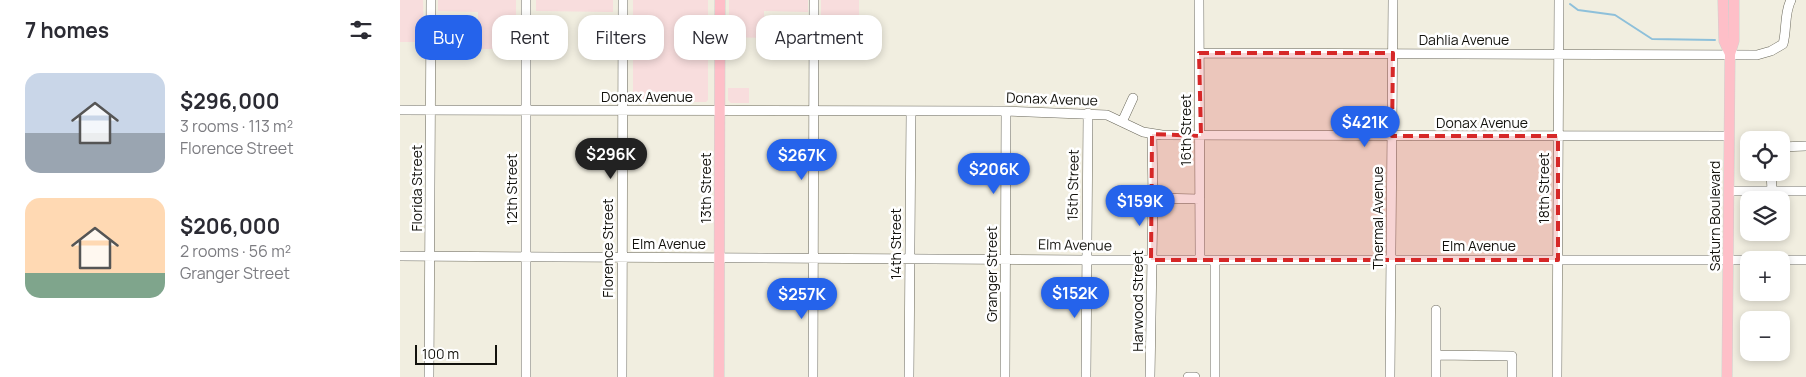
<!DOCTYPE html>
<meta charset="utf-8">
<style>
:root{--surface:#fff;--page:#f7f7f7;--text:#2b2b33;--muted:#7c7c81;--accent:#2563eb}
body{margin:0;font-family:Manrope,sans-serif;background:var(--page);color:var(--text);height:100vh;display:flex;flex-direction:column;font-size:19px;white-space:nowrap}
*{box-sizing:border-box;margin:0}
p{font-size:16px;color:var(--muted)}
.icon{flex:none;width:28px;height:28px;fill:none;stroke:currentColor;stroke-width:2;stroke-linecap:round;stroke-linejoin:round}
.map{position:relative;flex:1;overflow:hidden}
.panel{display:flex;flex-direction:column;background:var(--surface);width:400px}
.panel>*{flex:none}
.guide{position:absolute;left:15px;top:15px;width:475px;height:45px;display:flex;gap:10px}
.buttons{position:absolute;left:1340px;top:131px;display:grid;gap:10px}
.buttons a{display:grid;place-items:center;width:50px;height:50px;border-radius:10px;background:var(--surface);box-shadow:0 2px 8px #0003;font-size:25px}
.scale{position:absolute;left:15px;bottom:12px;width:82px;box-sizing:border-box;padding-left:5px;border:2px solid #13120d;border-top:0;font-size:14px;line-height:18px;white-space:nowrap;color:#13120d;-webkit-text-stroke:4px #fff;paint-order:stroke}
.price{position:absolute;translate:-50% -42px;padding:0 11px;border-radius:18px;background:var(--accent);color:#fff;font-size:16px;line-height:32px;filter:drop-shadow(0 1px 2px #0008)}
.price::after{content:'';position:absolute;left:50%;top:30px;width:15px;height:11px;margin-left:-8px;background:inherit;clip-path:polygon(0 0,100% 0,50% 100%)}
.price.current{background:#222;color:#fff}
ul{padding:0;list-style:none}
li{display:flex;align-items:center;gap:15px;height:125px;padding:0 25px}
li span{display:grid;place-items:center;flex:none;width:140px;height:100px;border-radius:15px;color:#555}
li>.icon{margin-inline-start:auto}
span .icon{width:60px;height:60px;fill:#fffc;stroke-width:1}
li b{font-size:21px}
h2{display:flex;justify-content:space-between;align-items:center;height:60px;padding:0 25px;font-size:21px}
.tag{padding:0 18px;border-radius:15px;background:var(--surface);box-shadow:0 2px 8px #0003;font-size:18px;line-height:45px}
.tag.current{background:var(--accent);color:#fff}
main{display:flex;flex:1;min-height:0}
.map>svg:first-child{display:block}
.commercial{fill:#f8dddd}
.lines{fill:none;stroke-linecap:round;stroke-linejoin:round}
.stream{stroke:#8ec0da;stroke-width:2}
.minor-casing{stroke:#69675a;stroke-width:10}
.major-casing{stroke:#d0d0cf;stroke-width:11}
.minor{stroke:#fff;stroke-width:9}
.major{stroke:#febfc8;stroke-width:10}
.marked{fill:#d62828;fill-opacity:0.2;stroke:#d62828;stroke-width:4;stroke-dasharray:10 6;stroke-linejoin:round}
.labels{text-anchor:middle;stroke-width:5;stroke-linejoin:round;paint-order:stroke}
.street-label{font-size:14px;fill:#13120d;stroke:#fff}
</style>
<main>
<section class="panel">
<h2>7 homes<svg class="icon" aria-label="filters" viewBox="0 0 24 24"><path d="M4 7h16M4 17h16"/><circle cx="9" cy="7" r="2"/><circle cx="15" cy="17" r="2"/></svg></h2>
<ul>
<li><span style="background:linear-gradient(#c9d6e8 60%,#9aa5b1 0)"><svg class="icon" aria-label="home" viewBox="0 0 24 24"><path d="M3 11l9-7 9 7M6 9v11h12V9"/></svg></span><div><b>$296,000</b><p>3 rooms · 113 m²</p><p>Florence Street</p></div></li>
<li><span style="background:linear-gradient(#ffd9b3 75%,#7fa58c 0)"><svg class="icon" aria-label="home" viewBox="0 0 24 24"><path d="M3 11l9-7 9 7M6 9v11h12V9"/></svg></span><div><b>$206,000</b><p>2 rooms · 56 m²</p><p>Granger Street</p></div></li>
</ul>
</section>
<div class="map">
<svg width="1406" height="377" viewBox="0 0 1406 377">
<rect width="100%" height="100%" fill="#f1eee0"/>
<path class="commercial" d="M0 0H23L24 42H0Z
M38 0H116V49H78V12L38 11Z
M136 0H213V12L136 11Z
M233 0H308V100L306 102H236L233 101Z
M329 0H408V12L364 11V38L329 37Z
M421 0H459V38H421Z
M328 88H349V103H331L328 100Z"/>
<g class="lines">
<path class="stream" d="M1170 4 1178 10 1215 15 1252 39 1315 40"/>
<defs>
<path id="minor" d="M799 0 800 260
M799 53 1357 55 1371 51 1383 44C1387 30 1384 13 1391 0
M0 110 606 111 707 115 743 132 762 135 1329 136
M722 122 733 98
M1381 147 1406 146
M1371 172 1372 191
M1329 191H1406
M753 198 800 199
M0 256 686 260H1349
M815 260V377
M1381 260H1406
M1036 355 1112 356V377
M29 377 31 0
M126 377V0
M222 377 223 0
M413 377 414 0
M509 377 511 111
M605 377 606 111
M686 377 688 113
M750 377 753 198 752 134
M788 377H795
M990 377 993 0
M1036 377V310
M1157 377 1159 0"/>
<path id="major" d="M1323 0 1324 41 1330 54
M319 377 320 0
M1327 377 1330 54 1334 41V0"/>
</defs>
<use href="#minor" class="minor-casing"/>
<use href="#major" class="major-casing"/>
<use href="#minor" class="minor"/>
<use href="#major" class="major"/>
</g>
<path class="marked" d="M799 53H993L992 136H1158V260H751L752 134 801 136Z"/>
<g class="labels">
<g class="street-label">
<text x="1064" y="45">Dahlia Avenue</text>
<text x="247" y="102">Donax Avenue</text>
<text transform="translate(652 99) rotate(2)" y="5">Donax Avenue</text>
<text x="1082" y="128">Donax Avenue</text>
<text transform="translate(786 130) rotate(-90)" y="5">16th Street</text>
<text transform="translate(673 185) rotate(-89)" y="5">15th Street</text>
<text transform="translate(17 188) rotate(-90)" y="5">Florida Street</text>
<text transform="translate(306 188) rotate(-90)" y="5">13th Street</text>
<text transform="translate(1144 188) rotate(-90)" y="5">18th Street</text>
<text transform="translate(112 189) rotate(-90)" y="5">12th Street</text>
<text transform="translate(1315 216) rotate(-90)" y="5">Saturn Boulevard</text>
<text transform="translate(978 218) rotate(-90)" y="5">Thermal Avenue</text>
<text x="269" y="249">Elm Avenue</text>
<text transform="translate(496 244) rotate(-90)" y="5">14th Street</text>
<text transform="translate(675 245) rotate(1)" y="5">Elm Avenue</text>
<text x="1079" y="251">Elm Avenue</text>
<text transform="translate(208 248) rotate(-90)" y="5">Florence Street</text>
<text transform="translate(592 274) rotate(-90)" y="5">Granger Street</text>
<text transform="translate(738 301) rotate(-90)" y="5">Harwood Street</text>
</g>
</g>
</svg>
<div class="buttons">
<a><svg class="icon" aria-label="locate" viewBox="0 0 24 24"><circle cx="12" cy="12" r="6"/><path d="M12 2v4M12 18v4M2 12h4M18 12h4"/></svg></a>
<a><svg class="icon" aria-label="layers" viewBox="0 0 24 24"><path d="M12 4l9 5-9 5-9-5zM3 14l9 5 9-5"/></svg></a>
<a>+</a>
<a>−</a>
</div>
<div class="scale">100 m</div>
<b class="price" style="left:965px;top:148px">$421K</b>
<b class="price current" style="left:211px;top:180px">$296K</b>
<b class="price" style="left:402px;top:181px">$267K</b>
<b class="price" style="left:594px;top:195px">$206K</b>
<b class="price" style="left:740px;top:227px">$159K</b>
<b class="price" style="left:675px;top:319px">$152K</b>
<b class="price" style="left:402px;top:320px">$257K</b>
<div class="guide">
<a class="tag current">Buy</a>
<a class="tag">Rent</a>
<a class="tag">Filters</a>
<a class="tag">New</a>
<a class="tag">Apartment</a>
</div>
</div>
</main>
